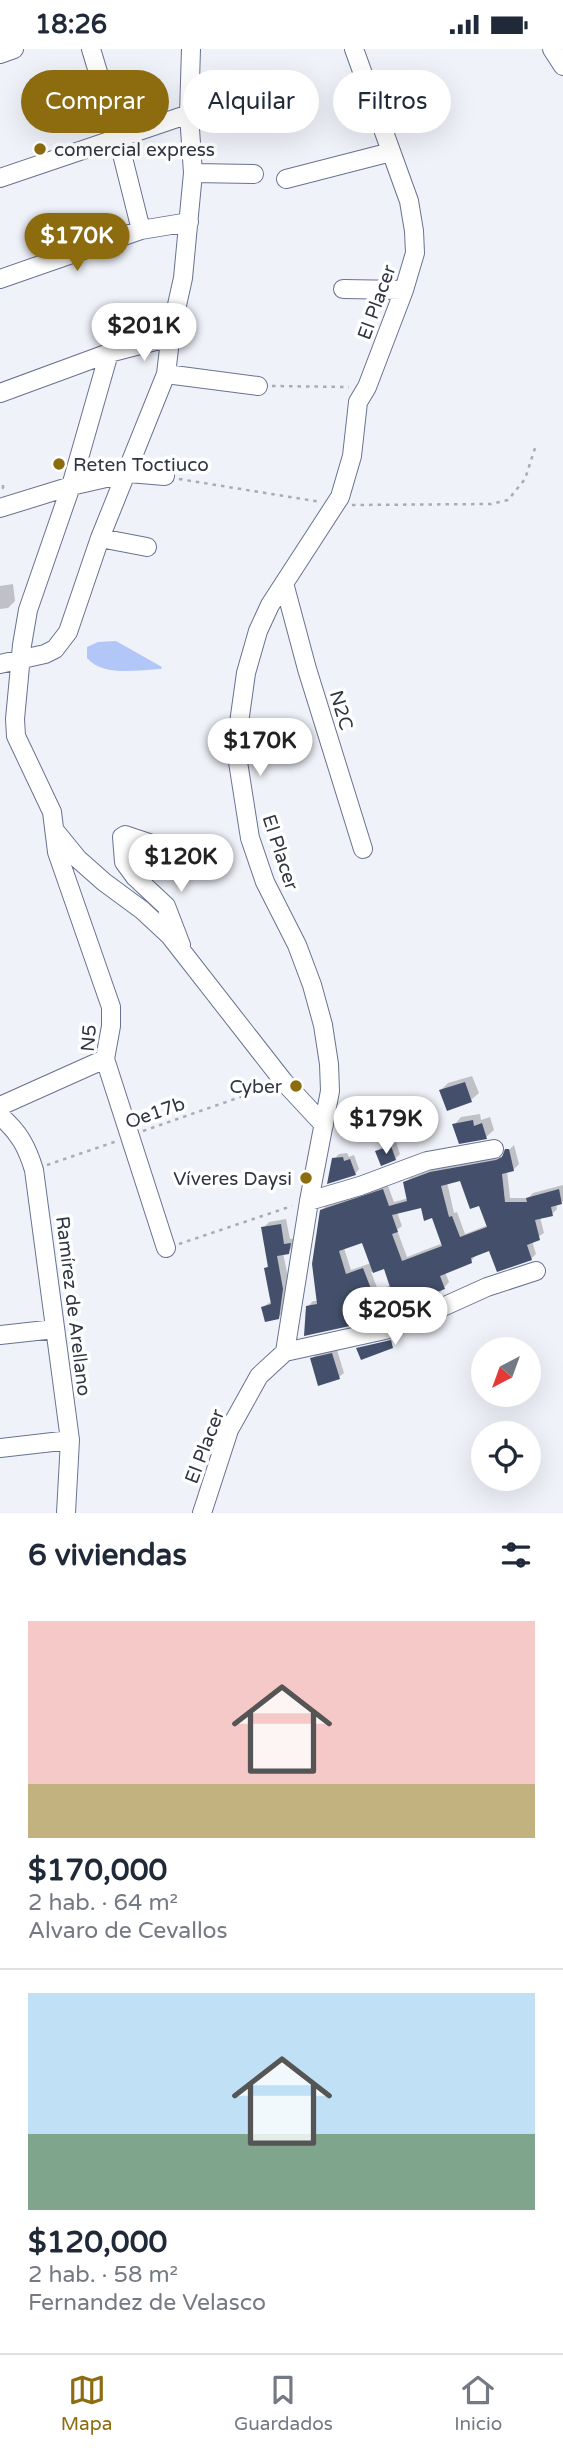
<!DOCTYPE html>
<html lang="es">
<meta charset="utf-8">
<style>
:root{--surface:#fff;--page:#f6f6f7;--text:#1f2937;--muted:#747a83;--line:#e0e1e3;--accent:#8d6c0f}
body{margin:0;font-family:"Varela Round",sans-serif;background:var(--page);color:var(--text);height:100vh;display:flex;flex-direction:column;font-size:26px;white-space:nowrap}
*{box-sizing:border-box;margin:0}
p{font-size:23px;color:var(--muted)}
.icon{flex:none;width:38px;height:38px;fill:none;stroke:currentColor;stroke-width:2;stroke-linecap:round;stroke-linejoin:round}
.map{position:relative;height:1464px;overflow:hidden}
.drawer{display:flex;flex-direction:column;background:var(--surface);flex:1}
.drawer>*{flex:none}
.guide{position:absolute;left:21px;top:21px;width:522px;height:63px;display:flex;gap:14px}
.needle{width:46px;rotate:221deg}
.tools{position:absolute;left:471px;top:1288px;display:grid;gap:14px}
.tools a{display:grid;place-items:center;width:70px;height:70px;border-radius:50%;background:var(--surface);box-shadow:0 7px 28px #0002;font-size:35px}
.price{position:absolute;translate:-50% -60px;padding:0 16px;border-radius:24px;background:#fff;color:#222;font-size:23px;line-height:46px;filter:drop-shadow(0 2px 4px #0008)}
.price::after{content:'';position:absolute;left:50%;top:42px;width:21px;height:16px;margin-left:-10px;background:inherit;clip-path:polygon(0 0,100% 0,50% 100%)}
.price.active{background:var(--accent);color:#fff}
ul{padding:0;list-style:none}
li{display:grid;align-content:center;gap:14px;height:371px;padding:0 28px}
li+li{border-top:2px solid var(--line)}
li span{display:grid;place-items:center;height:217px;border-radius:0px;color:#555}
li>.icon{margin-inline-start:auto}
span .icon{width:126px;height:126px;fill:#fffc;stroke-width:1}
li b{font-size:30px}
h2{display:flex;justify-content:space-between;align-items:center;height:84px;padding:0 28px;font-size:30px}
.tag{padding:0 24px;border-radius:32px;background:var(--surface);box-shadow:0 7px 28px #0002;font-size:24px;line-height:63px}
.tag.active{background:var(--accent);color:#fff}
.status{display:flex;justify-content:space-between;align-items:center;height:49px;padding:0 35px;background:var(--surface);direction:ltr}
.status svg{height:19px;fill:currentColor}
.menu{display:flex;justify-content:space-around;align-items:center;height:98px;border-top:2px solid var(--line);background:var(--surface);font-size:19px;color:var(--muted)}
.menu a{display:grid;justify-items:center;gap:4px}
.menu .active{color:var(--accent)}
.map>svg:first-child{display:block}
.green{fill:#b2c7f7}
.shadow{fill:#0003;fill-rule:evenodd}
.building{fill:#44506b;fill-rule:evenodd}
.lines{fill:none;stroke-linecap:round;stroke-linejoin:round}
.minor-casing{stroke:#677391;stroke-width:20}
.path{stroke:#a8acb6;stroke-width:2.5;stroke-dasharray:3.5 5;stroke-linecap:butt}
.minor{stroke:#fff;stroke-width:18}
.poi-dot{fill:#8d6c0f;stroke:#fff;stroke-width:2.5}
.labels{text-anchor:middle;stroke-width:7;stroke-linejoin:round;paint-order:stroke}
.poi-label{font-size:19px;fill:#303643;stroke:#fff;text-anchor:start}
.street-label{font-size:19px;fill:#303643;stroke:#fff}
</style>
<div class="status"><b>18:26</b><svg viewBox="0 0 49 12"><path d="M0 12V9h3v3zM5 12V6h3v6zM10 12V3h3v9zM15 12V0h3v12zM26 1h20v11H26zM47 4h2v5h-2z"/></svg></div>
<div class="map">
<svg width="563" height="1464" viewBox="0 0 563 1464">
<rect width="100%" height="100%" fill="#eff2f9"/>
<path class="green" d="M116 592 162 618 161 620C138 621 103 628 87 609V598L98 593Z"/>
<path class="shadow" d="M13 535 15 552 8 559 0 560V537Z
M472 1027 479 1044 471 1051 448 1060 441 1041 448 1034Z
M480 1065 481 1071 490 1068 494 1081 486 1088 454 1076 461 1068Z
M396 1093 400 1105 395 1110 377 1103 382 1098Z
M514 1096 519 1115 514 1120 507 1122 510 1149H528L533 1144 563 1136V1152L556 1155 557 1160 552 1165 540 1168 544 1184 532 1192 536 1205 531 1210 491 1200 476 1206 471 1212 445 1223 449 1233 438 1246 308 1257 313 1252H318L322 1161 327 1156 388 1137 394 1153 409 1149 405 1134 410 1129 437 1119 503 1107ZM461 1130 480 1155 488 1176 465 1185 457 1163 454 1164 447 1133ZM422 1157 433 1167 443 1194 407 1208 397 1181 402 1177 397 1163ZM363 1192 371 1214 351 1221 344 1199ZM385 1218 391 1236 378 1241 371 1223Z
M347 1104 349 1108 354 1106 359 1120 355 1125 334 1110 339 1105Z
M286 1170 290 1190 296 1189 294 1197 288 1203 283 1204 289 1233 284 1262 278 1269 263 1258 272 1252 266 1219 269 1216 263 1179 269 1173Z
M337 1301 344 1324 339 1328 312 1310 316 1305Z"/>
<path class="building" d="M465 1033 472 1053 447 1062 439 1041Z
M473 1071 474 1077 482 1074 487 1090 459 1095 452 1075Z
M391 1097 396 1111 381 1117 375 1102Z
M505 1100H509L514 1122 502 1125 505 1153H527L526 1149 559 1140 562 1155 551 1158 553 1167 535 1171 540 1191 527 1196 532 1211 497 1223 489 1202 471 1209 472 1214 440 1227 445 1240 437 1243 439 1247 382 1270 304 1287 306 1257 317 1255 312 1215 320 1161 383 1140 389 1157 407 1152 403 1133 430 1123 496 1111 502 1108ZM460 1132 470 1160 479 1157 487 1178 460 1188 452 1167 449 1168 441 1137ZM421 1159 424 1172 432 1169 442 1197 402 1212 392 1185 398 1183 392 1166ZM362 1194 373 1224 384 1220 390 1238 373 1245 363 1219 346 1225 339 1202Z
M343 1108 344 1112 350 1110 356 1126 327 1135 332 1109Z
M281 1175 284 1195 291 1194 289 1205 277 1207 283 1240 279 1270 265 1273 261 1258 271 1255 264 1219 268 1218 261 1178Z
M391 1291 393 1299 361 1311 356 1299Z
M332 1304 340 1330 318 1337 310 1309Z"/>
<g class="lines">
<defs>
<path id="minor" d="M91 0 118 89 141 181
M552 0 563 17
M0 5 14 0
M193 124 254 125
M0 129 189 65
M286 130 391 103
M0 230 141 181 189 173
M343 240 404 241
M109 304 71 437 28 561 22 596 15 670 16 687 52 763 57 803 111 958V977L105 1010 166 1199
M166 325 258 337
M0 344 109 304 171 288
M0 459 71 437 128 424 165 427
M100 489 147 498
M284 534 307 620 363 800
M0 615 45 605 55 600 68 583 100 489 166 325 171 283 183 229 193 124 189 65 191 0
M56 783 78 810 104 833 142 861 170 887 284 1033 324 1076
M167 800 125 786 122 788 124 813 135 828 166 857 181 896
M0 1057 105 1010
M0 1067C19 1083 27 1098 34 1121L70 1391 66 1464
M309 1152 360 1137 427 1112 494 1100
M0 1286 55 1280
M285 1303 385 1281 436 1261 487 1238 536 1222
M0 1399 70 1391
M202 1464 229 1381 259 1327 285 1303 309 1152 330 1042 329 1015 323 976 312 936 297 896 265 833 250 789 238 713 239 674 246 624 258 582 270 556 340 448 352 407 358 353 367 338 404 241 415 204 414 182 409 152 354 0"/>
</defs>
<use href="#minor" class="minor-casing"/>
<path class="path" d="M272 337 349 338
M179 430 321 453
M3 436V439L6 438
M352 456 491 455 508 451 525 430 536 396
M143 1082 269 1038
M47 1116 117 1092
M179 1195 292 1157"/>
<use href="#minor" class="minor"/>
</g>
<g class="poi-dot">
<circle cx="40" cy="100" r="7"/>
<circle cx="59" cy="415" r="7"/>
<circle cx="296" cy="1037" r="7"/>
<circle cx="306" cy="1129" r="7"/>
</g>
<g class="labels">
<g class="poi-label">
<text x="54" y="107">comercial express</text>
<text x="73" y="422">Reten Toctiuco</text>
<text x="282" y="1044" text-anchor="end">Cyber</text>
<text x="292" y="1136" text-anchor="end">Víveres Daysi</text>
</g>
<g class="street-label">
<text transform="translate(376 253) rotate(-70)" y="7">El Placer</text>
<text transform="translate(342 661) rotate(73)" y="7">N2C</text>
<text transform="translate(281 803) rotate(72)" y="7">El Placer</text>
<text transform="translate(88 989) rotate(-85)" y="7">N5</text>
<text transform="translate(155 1063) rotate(-19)" y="7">Oe17b</text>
<text transform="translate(74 1257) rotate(83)" y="7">Ramírez de Arellano</text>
<text transform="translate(204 1397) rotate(-69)" y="7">El Placer</text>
</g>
</g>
</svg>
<div class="tools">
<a><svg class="needle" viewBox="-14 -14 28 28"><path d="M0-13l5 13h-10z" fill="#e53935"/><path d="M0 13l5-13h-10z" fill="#747a83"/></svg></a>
<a><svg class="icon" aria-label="locate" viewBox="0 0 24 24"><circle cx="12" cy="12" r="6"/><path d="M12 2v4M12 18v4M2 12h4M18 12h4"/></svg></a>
</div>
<b class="price active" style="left:77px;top:224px">$170K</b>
<b class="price" style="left:144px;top:314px">$201K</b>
<b class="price" style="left:260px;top:729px">$170K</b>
<b class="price" style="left:181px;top:845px">$120K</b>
<b class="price" style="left:386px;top:1107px">$179K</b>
<b class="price" style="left:395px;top:1298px">$205K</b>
<div class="guide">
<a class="tag active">Comprar</a>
<a class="tag">Alquilar</a>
<a class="tag">Filtros</a>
</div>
</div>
<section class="drawer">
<h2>6 viviendas<svg class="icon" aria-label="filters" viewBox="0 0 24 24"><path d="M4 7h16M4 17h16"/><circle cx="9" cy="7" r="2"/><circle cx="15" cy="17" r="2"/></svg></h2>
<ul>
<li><span style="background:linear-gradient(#f6c9c9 75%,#c2b280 0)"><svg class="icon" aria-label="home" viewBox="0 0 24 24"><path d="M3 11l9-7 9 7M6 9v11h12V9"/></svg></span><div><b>$170,000</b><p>2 hab. · 64 m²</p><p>Alvaro de Cevallos</p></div></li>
<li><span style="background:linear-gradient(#bfe0f5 65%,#7fa58c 0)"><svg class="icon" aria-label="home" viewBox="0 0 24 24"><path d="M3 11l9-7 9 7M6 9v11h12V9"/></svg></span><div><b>$120,000</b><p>2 hab. · 58 m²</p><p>Fernandez de Velasco</p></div></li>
</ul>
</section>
<nav class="menu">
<a class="active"><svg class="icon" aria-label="map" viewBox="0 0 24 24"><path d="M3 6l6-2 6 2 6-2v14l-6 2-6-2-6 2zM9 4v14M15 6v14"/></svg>Mapa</a>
<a><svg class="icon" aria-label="saved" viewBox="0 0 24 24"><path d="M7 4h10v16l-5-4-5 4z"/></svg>Guardados</a>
<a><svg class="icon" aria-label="home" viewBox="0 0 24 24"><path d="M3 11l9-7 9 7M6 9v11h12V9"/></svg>Inicio</a>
</nav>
